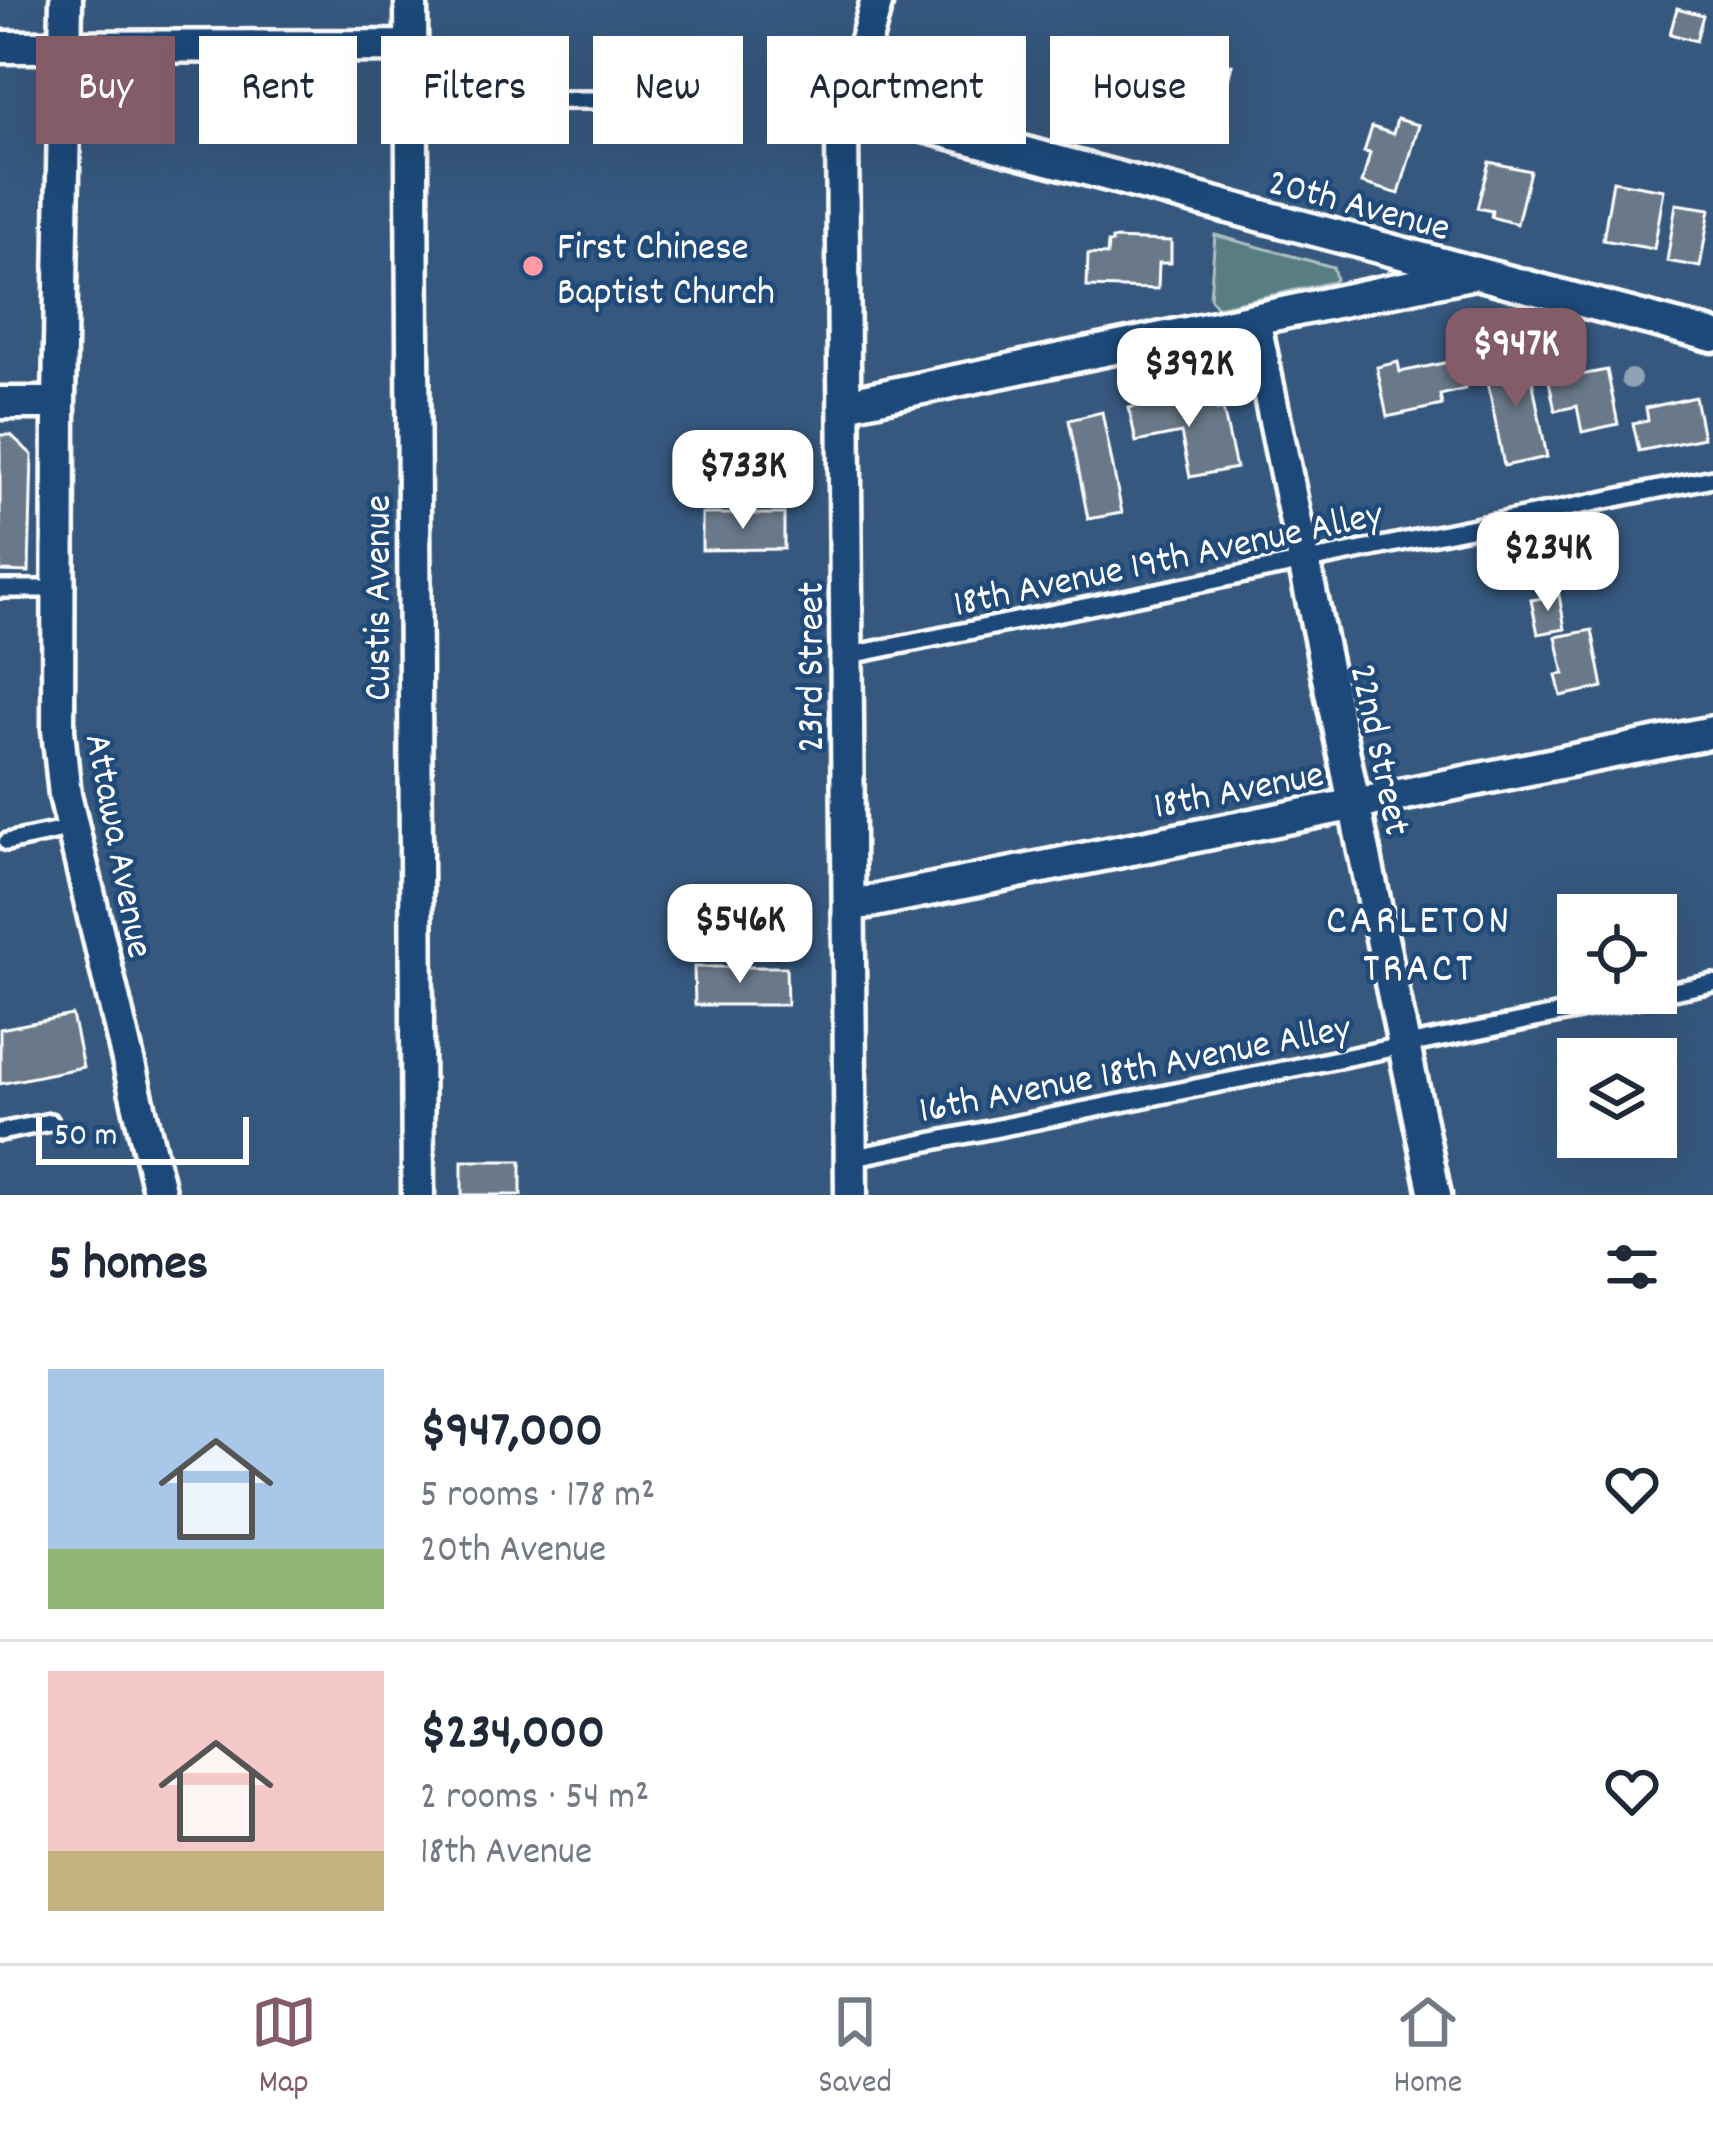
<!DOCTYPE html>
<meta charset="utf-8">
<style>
:root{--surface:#fff;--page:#f2f2f3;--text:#1f2937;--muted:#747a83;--line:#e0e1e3;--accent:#845c67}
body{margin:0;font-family:Dekko,sans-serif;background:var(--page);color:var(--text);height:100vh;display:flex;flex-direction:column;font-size:45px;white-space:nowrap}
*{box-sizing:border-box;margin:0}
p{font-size:39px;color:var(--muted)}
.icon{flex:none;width:66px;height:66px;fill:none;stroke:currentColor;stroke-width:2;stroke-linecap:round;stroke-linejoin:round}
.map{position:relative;height:1195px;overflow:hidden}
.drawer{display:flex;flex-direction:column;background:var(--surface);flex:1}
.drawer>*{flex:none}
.banner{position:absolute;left:36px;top:36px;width:1641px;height:108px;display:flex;gap:24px}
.tools{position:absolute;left:1557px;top:894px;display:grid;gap:24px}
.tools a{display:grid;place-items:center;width:120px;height:120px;border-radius:0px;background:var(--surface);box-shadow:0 12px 48px #0002;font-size:60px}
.scale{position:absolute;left:36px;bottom:30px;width:213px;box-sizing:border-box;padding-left:12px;border:6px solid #fff;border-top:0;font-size:33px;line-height:42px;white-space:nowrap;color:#fff;-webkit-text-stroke:9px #1f4a7a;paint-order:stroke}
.price{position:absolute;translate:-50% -102px;padding:0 27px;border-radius:24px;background:#fff;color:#222;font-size:39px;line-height:78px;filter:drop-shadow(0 3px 6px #0008)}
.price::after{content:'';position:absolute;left:50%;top:72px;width:36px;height:27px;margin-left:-18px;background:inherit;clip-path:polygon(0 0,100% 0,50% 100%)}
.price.active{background:var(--accent);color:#fff}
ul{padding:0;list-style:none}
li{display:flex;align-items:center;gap:36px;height:300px;padding:0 48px}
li+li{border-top:3px solid var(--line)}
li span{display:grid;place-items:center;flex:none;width:336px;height:240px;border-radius:0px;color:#555}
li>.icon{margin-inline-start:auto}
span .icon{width:144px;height:144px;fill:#fffc;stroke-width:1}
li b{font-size:51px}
h2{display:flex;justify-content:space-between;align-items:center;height:144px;padding:0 48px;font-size:51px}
.chip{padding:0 42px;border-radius:0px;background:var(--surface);box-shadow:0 12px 48px #0002;font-size:42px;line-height:108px}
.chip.active{background:var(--accent);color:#fff}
.dock{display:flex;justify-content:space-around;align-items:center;height:168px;border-top:3px solid var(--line);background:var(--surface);font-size:33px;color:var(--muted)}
.dock a{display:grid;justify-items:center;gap:6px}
.dock .active{color:var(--accent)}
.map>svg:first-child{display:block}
.green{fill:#597e84;stroke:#acbec2;stroke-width:3}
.building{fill:#6a7989;stroke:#fff;stroke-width:3}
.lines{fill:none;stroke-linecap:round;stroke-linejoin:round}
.lane-casing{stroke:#fff;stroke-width:24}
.street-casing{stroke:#fff;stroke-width:39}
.lane{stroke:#1f4a7a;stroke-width:15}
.street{stroke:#1f4a7a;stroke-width:30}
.tree{fill:#8ea2b4}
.poi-dot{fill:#ff9aa2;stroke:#1f4a7a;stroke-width:4.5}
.labels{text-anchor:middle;stroke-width:9;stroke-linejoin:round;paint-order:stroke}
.street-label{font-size:39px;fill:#fff;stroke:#1f4a7a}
.poi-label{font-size:39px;fill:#fff;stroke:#1f4a7a;text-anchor:start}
.neighbourhood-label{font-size:42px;letter-spacing:3px;fill:#fff;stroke:#1f4a7a}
</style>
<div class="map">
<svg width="1713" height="1195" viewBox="0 0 1713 1195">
<rect width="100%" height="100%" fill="#36587e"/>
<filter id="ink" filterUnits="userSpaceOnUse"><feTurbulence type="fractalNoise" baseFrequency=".00833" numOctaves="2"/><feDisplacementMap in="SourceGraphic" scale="24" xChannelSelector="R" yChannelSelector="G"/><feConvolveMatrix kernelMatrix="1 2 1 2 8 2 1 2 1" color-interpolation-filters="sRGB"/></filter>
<g filter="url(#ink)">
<path class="green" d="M1215 235 1333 267 1336 279 1333 282 1216 307 1210 297Z"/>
<path class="building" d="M1677 8 1703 15 1696 41 1670 34Z
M1178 50 1232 65 1215 129 1161 114Z
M1397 119 1419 125 1399 194 1362 183 1370 153 1364 152 1372 127 1393 134Z
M1489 162 1530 171 1517 224 1491 217 1492 211 1477 208Z
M1613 181 1664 190 1654 249 1603 240Z
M1676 204 1710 209 1700 267 1667 261Z
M1112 239 1171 241V263H1159L1158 289 1087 287 1088 254 1107 255 1108 243H1112Z
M1527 353 1547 457 1504 466 1484 362Z
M1459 360 1465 389 1440 395 1442 405 1387 417 1377 367 1398 362 1400 372Z
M1607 370 1618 424 1582 432 1577 406 1555 411 1549 381Z
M1214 391 1217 410 1223 409 1236 468 1190 477 1181 433 1136 442 1129 408Z
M1695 397 1703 438 1639 451 1633 423 1648 420 1646 408Z
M1102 412 1122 513 1088 519 1069 420Z
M0 435H11L32 455 29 572 0 571Z
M702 514H784V549L702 550Z
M1559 595 1565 629 1538 634 1531 600Z
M1592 630 1603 687 1561 696 1556 675 1564 674 1556 637Z
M694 967H786L787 1005H695Z
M72 1015 83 1067 0 1084V1029Z
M462 1161H521V1195H462Z"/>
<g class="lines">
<defs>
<path id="lane" d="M411 101 596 100
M0 589H58
M846 656 1713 478
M7 842 73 828
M0 1132 50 1122
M850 1158 1713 983"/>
<path id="street" d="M66 0 59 403 58 730 65 795 160 1195
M411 0 418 1195
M0 47 411 46
M849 106 1713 336
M1254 319 1435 1195
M0 403H59
M845 404 1470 274
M849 906 1713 732
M851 1195 842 128 877 0"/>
</defs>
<use href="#lane" class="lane-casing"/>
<use href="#street" class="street-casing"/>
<use href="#lane" class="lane"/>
<use href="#street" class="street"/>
</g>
<circle class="tree" cx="1631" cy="379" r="10"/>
</g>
<circle class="poi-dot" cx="533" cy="266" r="12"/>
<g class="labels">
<g class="street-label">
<text transform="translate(1360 202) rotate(15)" y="14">20th Avenue</text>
<text transform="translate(1167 556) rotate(-12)" y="14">18th Avenue 19th Avenue Alley</text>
<text transform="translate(375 598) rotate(-90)" y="14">Custis Avenue</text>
<text transform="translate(808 667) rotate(-90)" y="14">23rd Street</text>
<text transform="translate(1383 749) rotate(78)" y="14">22nd Street</text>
<text transform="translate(1238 787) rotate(-11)" y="14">18th Avenue</text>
<text transform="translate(122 845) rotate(79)" y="14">Attawa Avenue</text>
<text transform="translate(1134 1066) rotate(-11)" y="14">16th Avenue 18th Avenue Alley</text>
</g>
<g class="poi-label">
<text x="557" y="258">First Chinese<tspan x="557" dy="45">Baptist Church</tspan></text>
</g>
<g class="neighbourhood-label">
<text x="1419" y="932">CARLETON<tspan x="1419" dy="48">TRACT</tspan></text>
</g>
</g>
</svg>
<div class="tools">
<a><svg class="icon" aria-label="locate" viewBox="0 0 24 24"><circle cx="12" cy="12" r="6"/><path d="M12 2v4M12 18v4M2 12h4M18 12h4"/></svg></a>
<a><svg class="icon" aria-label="layers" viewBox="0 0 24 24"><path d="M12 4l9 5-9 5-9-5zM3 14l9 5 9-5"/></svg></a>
</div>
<div class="scale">50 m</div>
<b class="price active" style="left:1516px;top:410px">$947K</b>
<b class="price" style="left:1189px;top:430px">$392K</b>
<b class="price" style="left:743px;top:532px">$733K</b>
<b class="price" style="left:1548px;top:614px">$234K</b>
<b class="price" style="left:740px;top:986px">$546K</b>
<div class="banner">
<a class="chip active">Buy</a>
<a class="chip">Rent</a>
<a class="chip">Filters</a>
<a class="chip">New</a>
<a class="chip">Apartment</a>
<a class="chip">House</a>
</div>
</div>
<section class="drawer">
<h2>5 homes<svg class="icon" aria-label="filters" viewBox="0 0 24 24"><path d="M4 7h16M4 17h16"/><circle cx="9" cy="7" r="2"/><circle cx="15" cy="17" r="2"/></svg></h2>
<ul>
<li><span style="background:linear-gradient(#a9c7e8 75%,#8fb573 0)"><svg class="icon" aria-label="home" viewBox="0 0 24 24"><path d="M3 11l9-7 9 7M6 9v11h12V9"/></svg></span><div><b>$947,000</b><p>5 rooms · 178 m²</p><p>20th Avenue</p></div><svg class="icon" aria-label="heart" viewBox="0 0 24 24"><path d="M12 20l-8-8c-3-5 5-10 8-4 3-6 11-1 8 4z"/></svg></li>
<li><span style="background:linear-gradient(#f6c9c9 75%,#c2b280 0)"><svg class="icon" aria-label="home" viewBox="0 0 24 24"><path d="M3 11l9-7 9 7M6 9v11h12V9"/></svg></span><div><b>$234,000</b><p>2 rooms · 54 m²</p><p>18th Avenue</p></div><svg class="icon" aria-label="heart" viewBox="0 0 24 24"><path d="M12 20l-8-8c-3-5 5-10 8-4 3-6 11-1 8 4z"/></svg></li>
</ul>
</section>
<nav class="dock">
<a class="active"><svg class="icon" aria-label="map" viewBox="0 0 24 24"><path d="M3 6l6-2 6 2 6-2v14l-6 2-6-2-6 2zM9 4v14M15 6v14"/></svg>Map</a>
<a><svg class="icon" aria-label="saved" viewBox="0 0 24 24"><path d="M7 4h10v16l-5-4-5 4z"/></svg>Saved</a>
<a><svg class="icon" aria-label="home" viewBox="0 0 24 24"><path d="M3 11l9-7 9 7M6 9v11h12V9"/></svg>Home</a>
</nav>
